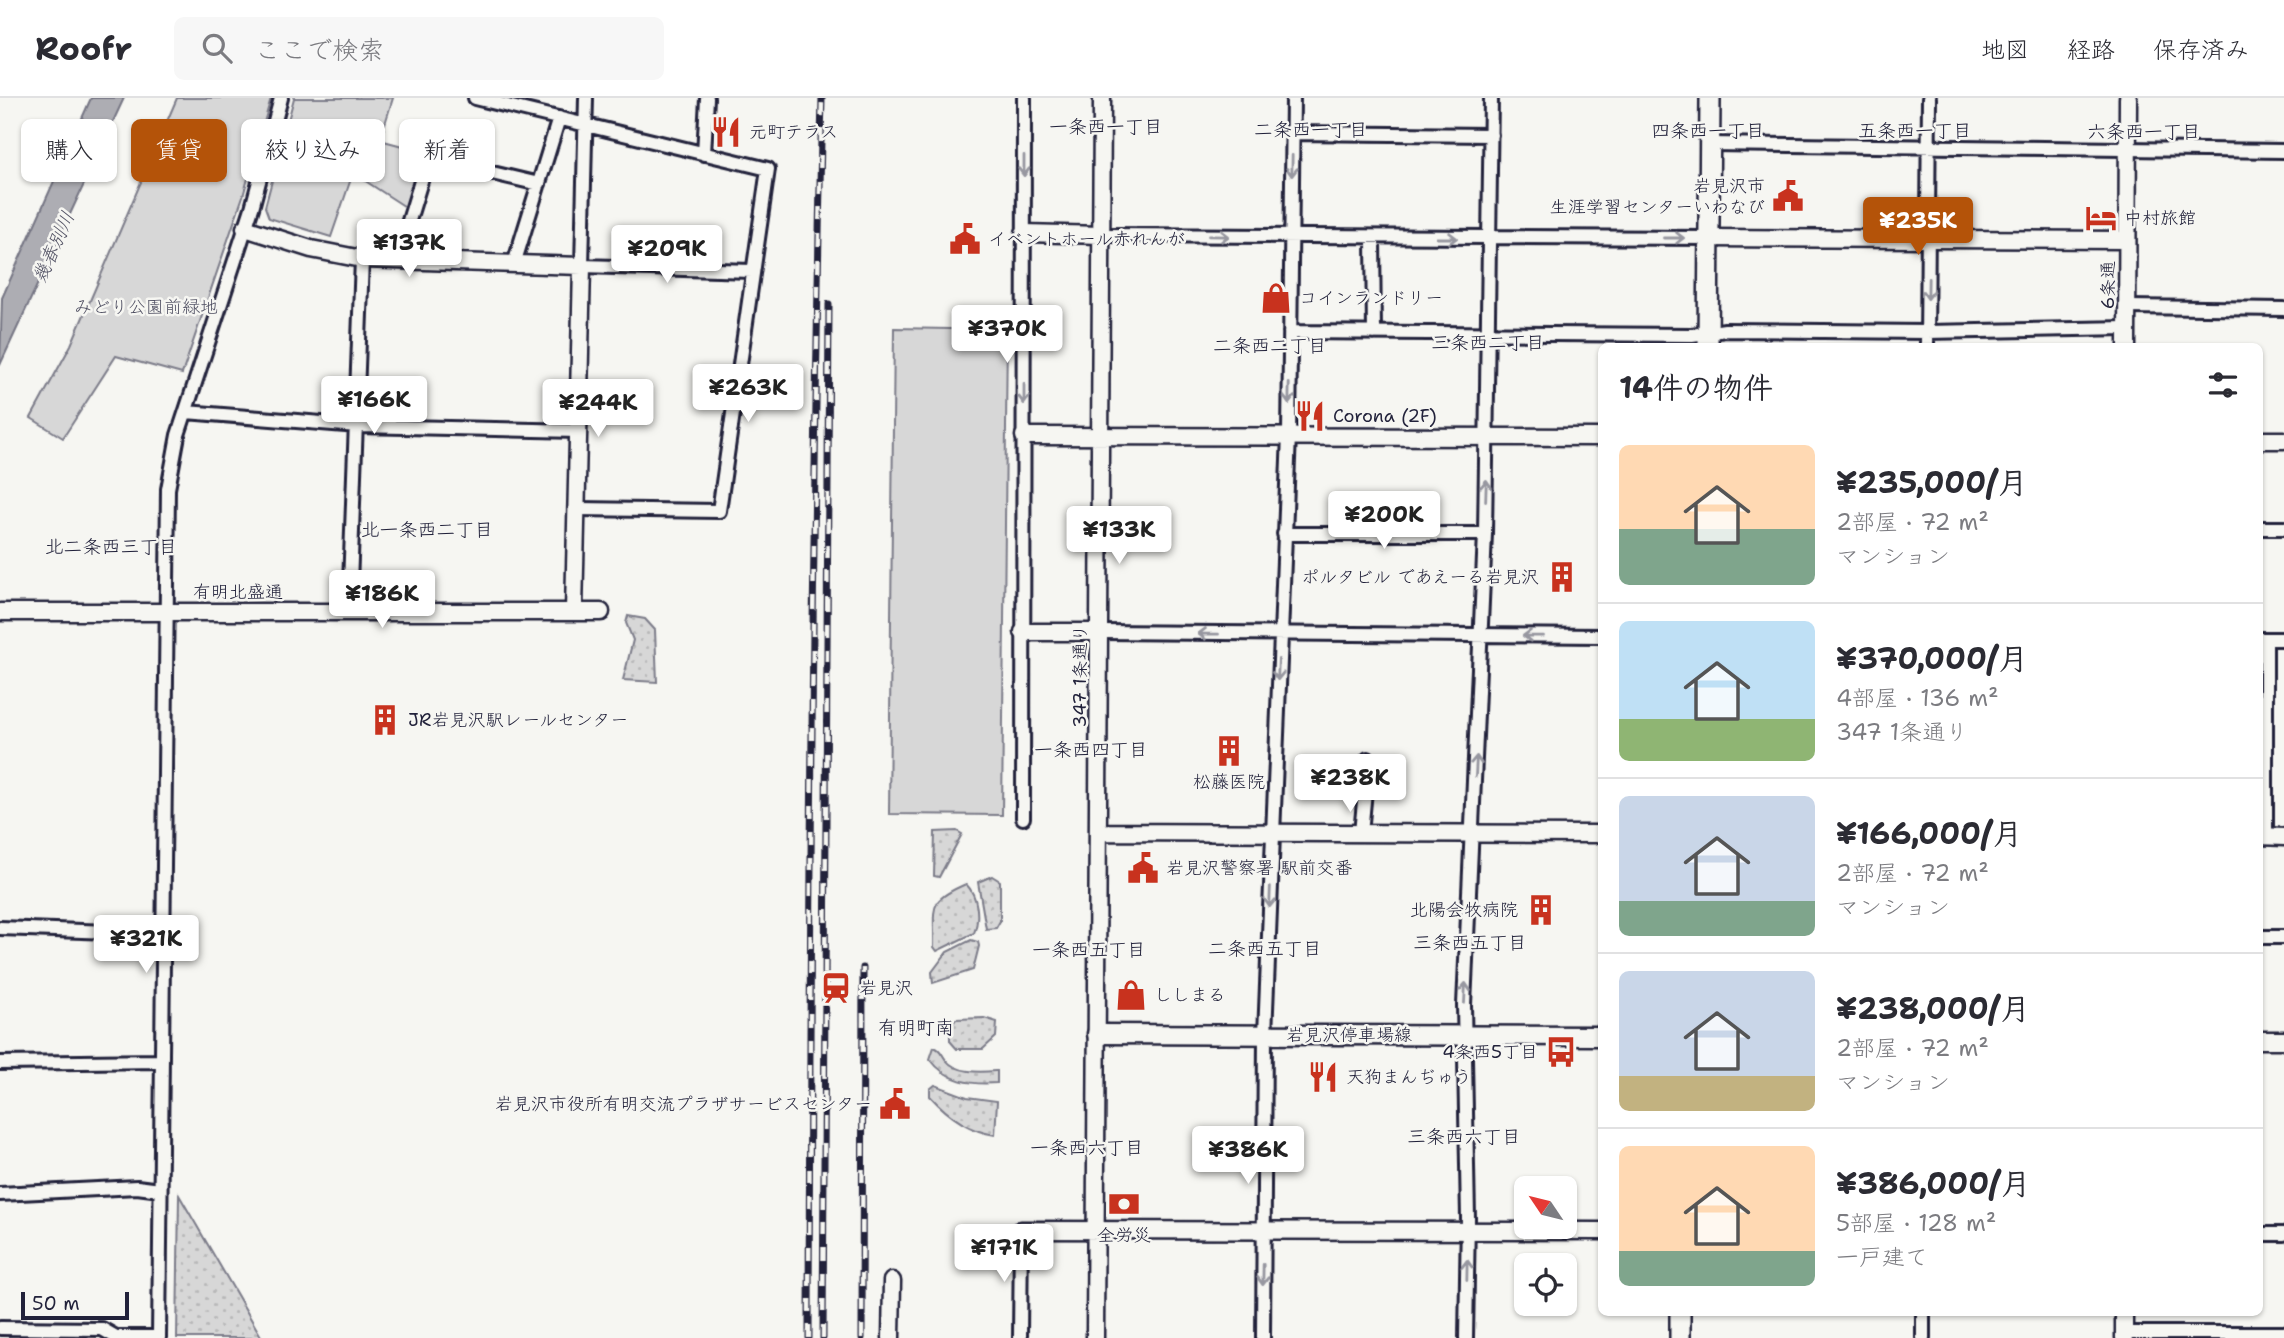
<!DOCTYPE html>
<html lang="ja">
<meta charset="utf-8">
<style>
:root{--surface:#fff;--page:#f7f7f7;--text:#2b2b33;--muted:#7c7c81;--line:#e1e1e2;--accent:#b45309}
body{margin:0;font-family:"Shantell Sans","Klee One",sans-serif;background:var(--page);color:var(--text);height:100vh;display:flex;flex-direction:column;font-size:26px;white-space:nowrap}
*{box-sizing:border-box;margin:0}
p{font-size:23px;color:var(--muted)}
.icon{flex:none;width:38px;height:38px;fill:none;stroke:currentColor;stroke-width:2;stroke-linecap:round;stroke-linejoin:round}
.map{position:relative;flex:1;overflow:hidden}
.details{position:absolute;left:1598px;top:245px;width:665px;height:973px;display:flex;flex-direction:column;background:var(--surface);border-radius:10px;box-shadow:0 2px 5px #0004}
.details>*{flex:none}
.guide{position:absolute;left:21px;top:21px;width:665px;height:63px;display:flex;gap:14px}
.needle{width:46px;rotate:305deg}
.controls{position:absolute;left:1514px;top:1078px;display:grid;gap:14px}
.controls a{display:grid;place-items:center;width:63px;height:63px;border-radius:10px;background:var(--surface);box-shadow:0 2px 5px #0004;font-size:35px}
.scale{position:absolute;left:21px;bottom:18px;width:108px;box-sizing:border-box;padding-left:7px;border:4px solid #22223b;border-top:0;font-size:19px;line-height:24px;white-space:nowrap;color:#22223b;-webkit-text-stroke:5px #f6f6f2;paint-order:stroke}
.price{position:absolute;translate:-50% -60px;padding:0 16px;border-radius:7px;background:#fff;color:#222;font-size:23px;line-height:46px;filter:drop-shadow(0 2px 4px #0008)}
.price::after{content:'';position:absolute;left:50%;top:42px;width:21px;height:16px;margin-left:-10px;background:inherit;clip-path:polygon(0 0,100% 0,50% 100%)}
.price.active{background:var(--accent);color:#fff}
ul{padding:0;list-style:none}
li{display:flex;align-items:center;gap:21px;height:175px;padding:0 21px}
li+li{border-top:2px solid var(--line)}
li span{display:grid;place-items:center;flex:none;width:196px;height:140px;border-radius:10px;color:#555}
li>.icon{margin-inline-start:auto}
span .icon{width:84px;height:84px;fill:#fffc;stroke-width:1}
li b{font-size:30px}
h2{display:flex;justify-content:space-between;align-items:center;height:84px;padding:0 21px;font-size:30px}
.pill{padding:0 24px;border-radius:10px;background:var(--surface);box-shadow:0 2px 5px #0004;font-size:24px;line-height:63px}
.pill.active{background:var(--accent);color:#fff}
header{display:flex;align-items:center;gap:42px;box-sizing:border-box;height:98px;padding:0 35px;background:var(--surface);border-bottom:2px solid var(--line)}
header strong{font-size:33px}
nav{display:flex;gap:38px;margin-inline-start:auto;font-size:24px}
.search{width:490px;height:63px;background:var(--page);display:flex;align-items:center;gap:18px;box-sizing:border-box;padding:0 24px;border-radius:10px;color:var(--muted);font-size:26px}
.map>svg:first-child{display:block}
.grass{fill:url(#grass-dots);stroke:#7c7c89;stroke-width:2}
.park{fill:#d7d7d7;stroke:#7c7c89;stroke-width:2}
.water{fill:#adadb3;stroke:#757583;stroke-width:2}
.lines{fill:none;stroke-linecap:round;stroke-linejoin:round}
.minor-casing{stroke:#22223b;stroke-width:18}
.tertiary-casing{stroke:#22223b;stroke-width:21}
.secondary-casing{stroke:#22223b;stroke-width:23}
.primary-casing{stroke:#22223b;stroke-width:24}
.minor{stroke:#f6f6f2;stroke-width:12}
.tertiary{stroke:#f6f6f2;stroke-width:16}
.secondary{stroke:#f6f6f2;stroke-width:18}
.primary{stroke:#f6f6f2;stroke-width:19}
.rail-casing{stroke:#22223b;stroke-width:7}
.rail{stroke:#f6f6f2;stroke-width:4.5;stroke-dasharray:13;stroke-linecap:butt}
.oneway{stroke:#9797a0}
.labels{text-anchor:middle;stroke-width:5;stroke-linejoin:round;paint-order:stroke}
.poi-label{font-size:18px;fill:#22223b;stroke:#f6f6f2;text-anchor:start}
.street-label{font-size:18px;fill:#22223b;stroke:#f6f6f2}
.park-label{font-size:18px;fill:#4f4f62;stroke:#f6f6f2}
.neighbourhood-label{font-size:19px;fill:#22223b;stroke:#f6f6f2}
.water-label{font-size:19px;font-style:italic;fill:#535365;stroke:#f6f6f2}
</style>
<header>
<strong>Roofr</strong>
<div class="search"><svg class="icon" aria-label="search" viewBox="0 0 24 24"><circle cx="10" cy="10" r="6"/><path d="M15 15l6 6"/></svg>ここで検索</div>
<nav><a>地図</a><a>経路</a><a>保存済み</a></nav>
</header>
<div class="map">
<svg width="2284" height="1240" viewBox="0 0 2284 1240">
<defs>
<pattern id="grass-dots" width="8" height="8" patternUnits="userSpaceOnUse" patternTransform="scale(1.75)"><rect width="8" height="8" fill="#d7d7d7"/><path d="M2 2h.1M6 6h.1" fill="none" stroke="#b8b8b9" stroke-width="1.8" stroke-linecap="round"/></pattern>
</defs>
<rect width="100%" height="100%" fill="#f6f6f2"/>
<filter id="ink" filterUnits="userSpaceOnUse"><feTurbulence type="fractalNoise" baseFrequency=".0143" numOctaves="2"/><feDisplacementMap in="SourceGraphic" scale="14" xChannelSelector="R" yChannelSelector="G"/><feConvolveMatrix kernelMatrix="1 2 1 2 8 2 1 2 1" color-interpolation-filters="sRGB"/></filter>
<g filter="url(#ink)">
<path class="grass" d="M628 518 645 521 655 532 657 584 623 582 633 542 626 525Z
M957 733 962 736 939 779 934 778 935 734Z
M992 778 1000 783V823L996 830 986 831 978 784Z
M966 786C978 798 980 820 974 835L937 853 934 849C935 809 926 803 966 786Z
M971 842 978 844 979 848 973 872 933 885 932 874 947 854Z
M984 920 997 924 996 939 983 951H957L950 943V930L956 921Z
M934 949C942 952 941 956 946 962 957 976 981 974 997 973V985C971 987 947 984 930 961Z
M935 987 967 999 997 1003 995 1037C968 1033 948 1018 930 998V991Z
M179 1097 262 1240H177Z"/>
<path class="park" d="M177 0H271L243 98 182 276 116 258 63 340 31 320 71 247Z
M294 0H393L380 42 425 54 407 110 353 75 331 139 269 120 265 109Z
M894 230 1007 232 1002 717 889 716Z"/>
<path class="water" d="M91 0H124L0 267 2 200Z"/>
<g class="lines">
<defs>
<path id="minor" d="M475 0 768 71 719 413 578 411
M586 0 582 168 752 173
M1292 35 1491 37
M1709 46 2284 53
M704 56 707 0
M1102 137 1709 140
M1373 140 1374 235
M397 162 428 60 539 86
M514 166 559 20
M2127 209 2284 211
M1290 234 1692 237 1725 232 1927 234 2127 230
M1927 248 1929 0
M186 314 358 328 579 333
M2259 430H2284
M1284 436H1485
M349 514 362 161
M1100 534 1601 538
M2260 541H2284
M1023 720 1024 0
M1361 735 1368 661
M2266 739V541
M0 830 164 836
M2259 839H2284
M0 965 161 963
M0 1096 137 1089 160 1092
M2259 1136H2284
M0 1230 102 1231 116 1239H159
M2124 1235H2284
M159 1240 168 391 178 337 252 110 281 0
M1020 1240 1021 1132
M1263 1240 1265 937 1289 337 1293 0
M1466 1240 1468 1120 1464 907 1485 436 1491 0
M1923 1240V1214"/>
<path id="tertiary" d="M245 130 311 151 362 161 582 168 574 513
M1024 135 1102 137
M1709 140 2127 142
M2127 248 2128 0
M1024 338 1601 339
M2259 342H2284
M0 514H601
M1023 534H1100
M1099 734 1601 736
M2259 738 2284 739
M2259 942H2284
M1021 1132 1601 1133
M891 1240 892 1183
M1095 1240 1102 0
M2124 1240V1214"/>
<path id="secondary" d="M1097 936 1601 938"/>
<path id="primary" d="M1708 248 1710 0
M1680 1240V1214"/>
</defs>
<use href="#minor" class="minor-casing"/>
<use href="#tertiary" class="tertiary-casing"/>
<use href="#secondary" class="secondary-casing"/>
<use href="#primary" class="primary-casing"/>
<use href="#minor" class="minor"/>
<use href="#tertiary" class="tertiary"/>
<use href="#secondary" class="secondary"/>
<use href="#primary" class="primary"/>
<defs>
<path id="rail" d="M809 1240C810 827 812 413 822 0
M823 1240 829 206
M862 1240 863 870"/>
</defs>
<use href="#rail" class="rail-casing"/>
<use href="#rail" class="rail"/>
</g>
<defs><path id="oneway-shaft" d="M-6 0H5M1.5-3L5.5 0L1.5 3" fill="none" stroke-width="1.6" stroke-linecap="round" stroke-linejoin="round" transform="scale(1.75)"/></defs>
<g class="oneway">
<use href="#oneway-shaft" transform="translate(1024 68) rotate(90)"/>
<use href="#oneway-shaft" transform="translate(1292 68) rotate(91)"/>
<use href="#oneway-shaft" transform="translate(1219 138) rotate(1)"/>
<use href="#oneway-shaft" transform="translate(1447 140)"/>
<use href="#oneway-shaft" transform="translate(1674 140)"/>
<use href="#oneway-shaft" transform="translate(1928 191) rotate(91)"/>
<use href="#oneway-shaft" transform="translate(1024 296) rotate(90)"/>
<use href="#oneway-shaft" transform="translate(1289 296) rotate(91)"/>
<use href="#oneway-shaft" transform="translate(1486 392) rotate(-88)"/>
<use href="#oneway-shaft" transform="translate(1208 536) rotate(-179)"/>
<use href="#oneway-shaft" transform="translate(1533 538) rotate(-179)"/>
<use href="#oneway-shaft" transform="translate(1278 572) rotate(92)"/>
<use href="#oneway-shaft" transform="translate(1476 668) rotate(-87)"/>
<use href="#oneway-shaft" transform="translate(1270 799) rotate(92)"/>
<use href="#oneway-shaft" transform="translate(1465 895) rotate(-87)"/>
<use href="#oneway-shaft" transform="translate(1467 1172) rotate(-89)"/>
<use href="#oneway-shaft" transform="translate(1263 1177) rotate(91)"/>
</g>
</g>
<defs>
<symbol id="restaurant-bare" viewBox="-9 -9 18 18"><path d="M-5-6h1v4h1v-4h1v4h1v-4h1v5L-1.5 .5V6h-2V.5L-5-1ZM5-6V6H3V1.5H1.5Q1.5-4 5-6Z" fill="#c8321e" stroke="#f6f6f2" stroke-width="2.5" paint-order="stroke"/></symbol>
<symbol id="civic-bare" viewBox="-9 -9 18 18"><path d="M-.6-6.5H3V-4.5H.6V-3L4-1V1h2V6H-6V1h2V-1L-.6-3ZM-1.2 2.5V6h2.4V2.5Z" fill="#c8321e" stroke="#f6f6f2" stroke-width="2.5" paint-order="stroke"/></symbol>
<symbol id="hotel-bare" viewBox="-9 -9 18 18"><path d="M-6-4.5h1.5V1H6V5H4.5V3h-9V5H-6ZM-4 0a1.8 1.8 0 1 1 3.6 0ZM.5 0V-2.5h3Q6-2.5 6 0Z" fill="#c8321e" stroke="#f6f6f2" stroke-width="2.5" paint-order="stroke"/></symbol>
<symbol id="shop-bare" viewBox="-9 -9 18 18"><path d="M-5-2.5h2.3a2.7 3.5 0 0 1 5.4 0H5L5.5 6h-11ZM-1.5-2.5h3a1.5 2.3 0 0 0-3 0Z" fill="#c8321e" stroke="#f6f6f2" stroke-width="2.5" paint-order="stroke"/></symbol>
<symbol id="building-bare" viewBox="-9 -9 18 18"><path d="M-4-6H4V6H1V3H-1V6H-4ZM-2.5-4.3h1.7v1.8h-1.7ZM.8-4.3h1.7v1.8H.8ZM-2.5-1h1.7V.8h-1.7ZM.8-1h1.7V.8H.8Z" fill="#c8321e" stroke="#f6f6f2" stroke-width="2.5" paint-order="stroke"/></symbol>
<symbol id="station-bare" viewBox="-9 -9 18 18"><path d="M-3-6H3Q5-6 5-4V2Q5 4 3 4L4.5 6H3L1.5 4h-3L-3 6H-4.5L-3 4Q-5 4-5 2V-4Q-5-6-3-6ZM-3.5-4v3h7v-3ZM-3.5 1v1.5H-2V1ZM2 1v1.5H3.5V1Z" fill="#c8321e" stroke="#f6f6f2" stroke-width="2.5" paint-order="stroke"/></symbol>
<symbol id="bus-bare" viewBox="-9 -9 18 18"><path d="M-5-6H5V4H4V6H2V4H-2V6H-4V4H-5ZM-3.5-4V0h7V-4ZM-3.5 1.2v1.5H-2V1.2ZM2 1.2v1.5H3.5V1.2Z" fill="#c8321e" stroke="#f6f6f2" stroke-width="2.5" paint-order="stroke"/></symbol>
<symbol id="bank-bare" viewBox="-9 -9 18 18"><path d="M-6-4H6V4H-6ZM0-2.3a2.3 2.3 0 1 0 0 4.6a2.3 2.3 0 1 0 0-4.6Z" fill="#c8321e" stroke="#f6f6f2" stroke-width="2.5" paint-order="stroke"/></symbol>
</defs>
<g fill-rule="evenodd">
<use href="#restaurant-bare" x="704" y="12" width="44" height="44"/>
<use href="#civic-bare" x="1766" y="76" width="44" height="44"/>
<use href="#hotel-bare" x="2079" y="98" width="44" height="44"/>
<use href="#civic-bare" x="943" y="119" width="44" height="44"/>
<use href="#shop-bare" x="1254" y="178" width="44" height="44"/>
<use href="#restaurant-bare" x="1288" y="296" width="44" height="44"/>
<use href="#building-bare" x="1540" y="457" width="44" height="44"/>
<use href="#building-bare" x="363" y="600" width="44" height="44"/>
<use href="#building-bare" x="1207" y="631" width="44" height="44"/>
<use href="#civic-bare" x="1121" y="748" width="44" height="44"/>
<use href="#building-bare" x="1519" y="790" width="44" height="44"/>
<use href="#station-bare" x="814" y="868" width="44" height="44"/>
<use href="#shop-bare" x="1109" y="875" width="44" height="44"/>
<use href="#bus-bare" x="1539" y="932" width="44" height="44"/>
<use href="#restaurant-bare" x="1301" y="957" width="44" height="44"/>
<use href="#civic-bare" x="873" y="984" width="44" height="44"/>
<use href="#bank-bare" x="1102" y="1084" width="44" height="44"/>
</g>
<g class="labels">
<g class="poi-label">
<text x="749" y="40">元町テラス</text>
<text x="1765" y="94" text-anchor="end">岩見沢市<tspan x="1765" dy="21">生涯学習センターいわなび</tspan></text>
<text x="2124" y="126">中村旅館</text>
<text x="988" y="147">イベントホール赤れんが</text>
<text x="1299" y="206">コインランドリー</text>
<text x="1333" y="324">Corona (2F)</text>
<text x="1539" y="485" text-anchor="end">ポルタビル であえーる岩見沢</text>
<text x="408" y="628">JR岩見沢駅レールセンター</text>
<text x="1229" y="690" text-anchor="middle">松藤医院</text>
<text x="1166" y="776">岩見沢警察署 駅前交番</text>
<text x="1518" y="818" text-anchor="end">北陽会牧病院</text>
<text x="859" y="896">岩見沢</text>
<text x="1154" y="903">ししまる</text>
<text x="1538" y="960" text-anchor="end">4条西5丁目</text>
<text x="1346" y="985">天狗まんぢゅう</text>
<text x="872" y="1012" text-anchor="end">岩見沢市役所有明交流プラザサービスセンター</text>
<text x="1124" y="1143" text-anchor="middle">全労災</text>
</g>
<g class="street-label">
<text transform="translate(2108 187) rotate(-90)" y="6">6条通</text>
<text x="238" y="500">有明北盛通</text>
<text transform="translate(1080 578) rotate(-90)" y="6">347 1条通り</text>
<text x="1349" y="943">岩見沢停車場線</text>
</g>
<g class="park-label">
<text x="146" y="215">みどり公園前緑地</text>
</g>
<g class="neighbourhood-label">
<text x="1106" y="35">一条西一丁目</text>
<text x="1311" y="38">二条西一丁目</text>
<text x="1708" y="39">四条西一丁目</text>
<text x="1915" y="39">五条西一丁目</text>
<text x="2144" y="40">六条西一丁目</text>
<text x="1488" y="251">三条西二丁目</text>
<text x="1270" y="254">二条西二丁目</text>
<text x="427" y="438">北一条西二丁目</text>
<text x="111" y="455">北二条西三丁目</text>
<text x="1091" y="658">一条西四丁目</text>
<text x="1470" y="851">三条西五丁目</text>
<text x="1265" y="857">二条西五丁目</text>
<text x="1089" y="858">一条西五丁目</text>
<text x="916" y="936">有明町南</text>
<text x="1464" y="1045">三条西六丁目</text>
<text x="1087" y="1056">一条西六丁目</text>
</g>
<g class="water-label">
<text transform="translate(53 149) rotate(-66)" y="7">幾春別川</text>
</g>
</g>
</svg>
<div class="controls">
<a><svg class="needle" viewBox="-14 -14 28 28"><path d="M0-13l5 13h-10z" fill="#e53935"/><path d="M0 13l5-13h-10z" fill="#7c7c81"/></svg></a>
<a><svg class="icon" aria-label="locate" viewBox="0 0 24 24"><circle cx="12" cy="12" r="6"/><path d="M12 2v4M12 18v4M2 12h4M18 12h4"/></svg></a>
</div>
<div class="scale">50 m</div>
<b class="price active" style="left:1918px;top:159px">¥235K</b>
<b class="price" style="left:409px;top:181px">¥137K</b>
<b class="price" style="left:667px;top:187px">¥209K</b>
<b class="price" style="left:1007px;top:267px">¥370K</b>
<b class="price" style="left:748px;top:326px">¥263K</b>
<b class="price" style="left:374px;top:338px">¥166K</b>
<b class="price" style="left:598px;top:341px">¥244K</b>
<b class="price" style="left:1384px;top:453px">¥200K</b>
<b class="price" style="left:1119px;top:468px">¥133K</b>
<b class="price" style="left:382px;top:532px">¥186K</b>
<b class="price" style="left:1350px;top:716px">¥238K</b>
<b class="price" style="left:146px;top:877px">¥321K</b>
<b class="price" style="left:1248px;top:1088px">¥386K</b>
<b class="price" style="left:1004px;top:1186px">¥171K</b>
<div class="guide">
<a class="pill">購入</a>
<a class="pill active">賃貸</a>
<a class="pill">絞り込み</a>
<a class="pill">新着</a>
</div>
<section class="details">
<h2>14件の物件<svg class="icon" aria-label="filters" viewBox="0 0 24 24"><path d="M4 7h16M4 17h16"/><circle cx="9" cy="7" r="2"/><circle cx="15" cy="17" r="2"/></svg></h2>
<ul>
<li><span style="background:linear-gradient(#ffd9b3 60%,#7fa58c 0)"><svg class="icon" aria-label="home" viewBox="0 0 24 24"><path d="M3 11l9-7 9 7M6 9v11h12V9"/></svg></span><div><b>¥235,000/月</b><p>2部屋 · 72 m²</p><p>マンション</p></div></li>
<li><span style="background:linear-gradient(#bfe0f5 70%,#8fb573 0)"><svg class="icon" aria-label="home" viewBox="0 0 24 24"><path d="M3 11l9-7 9 7M6 9v11h12V9"/></svg></span><div><b>¥370,000/月</b><p>4部屋 · 136 m²</p><p>347 1条通り</p></div></li>
<li><span style="background:linear-gradient(#c9d6e8 75%,#7fa58c 0)"><svg class="icon" aria-label="home" viewBox="0 0 24 24"><path d="M3 11l9-7 9 7M6 9v11h12V9"/></svg></span><div><b>¥166,000/月</b><p>2部屋 · 72 m²</p><p>マンション</p></div></li>
<li><span style="background:linear-gradient(#c9d6e8 75%,#c2b280 0)"><svg class="icon" aria-label="home" viewBox="0 0 24 24"><path d="M3 11l9-7 9 7M6 9v11h12V9"/></svg></span><div><b>¥238,000/月</b><p>2部屋 · 72 m²</p><p>マンション</p></div></li>
<li><span style="background:linear-gradient(#ffd9b3 75%,#7fa58c 0)"><svg class="icon" aria-label="home" viewBox="0 0 24 24"><path d="M3 11l9-7 9 7M6 9v11h12V9"/></svg></span><div><b>¥386,000/月</b><p>5部屋 · 128 m²</p><p>一戸建て</p></div></li>
</ul>
</section>
</div>
